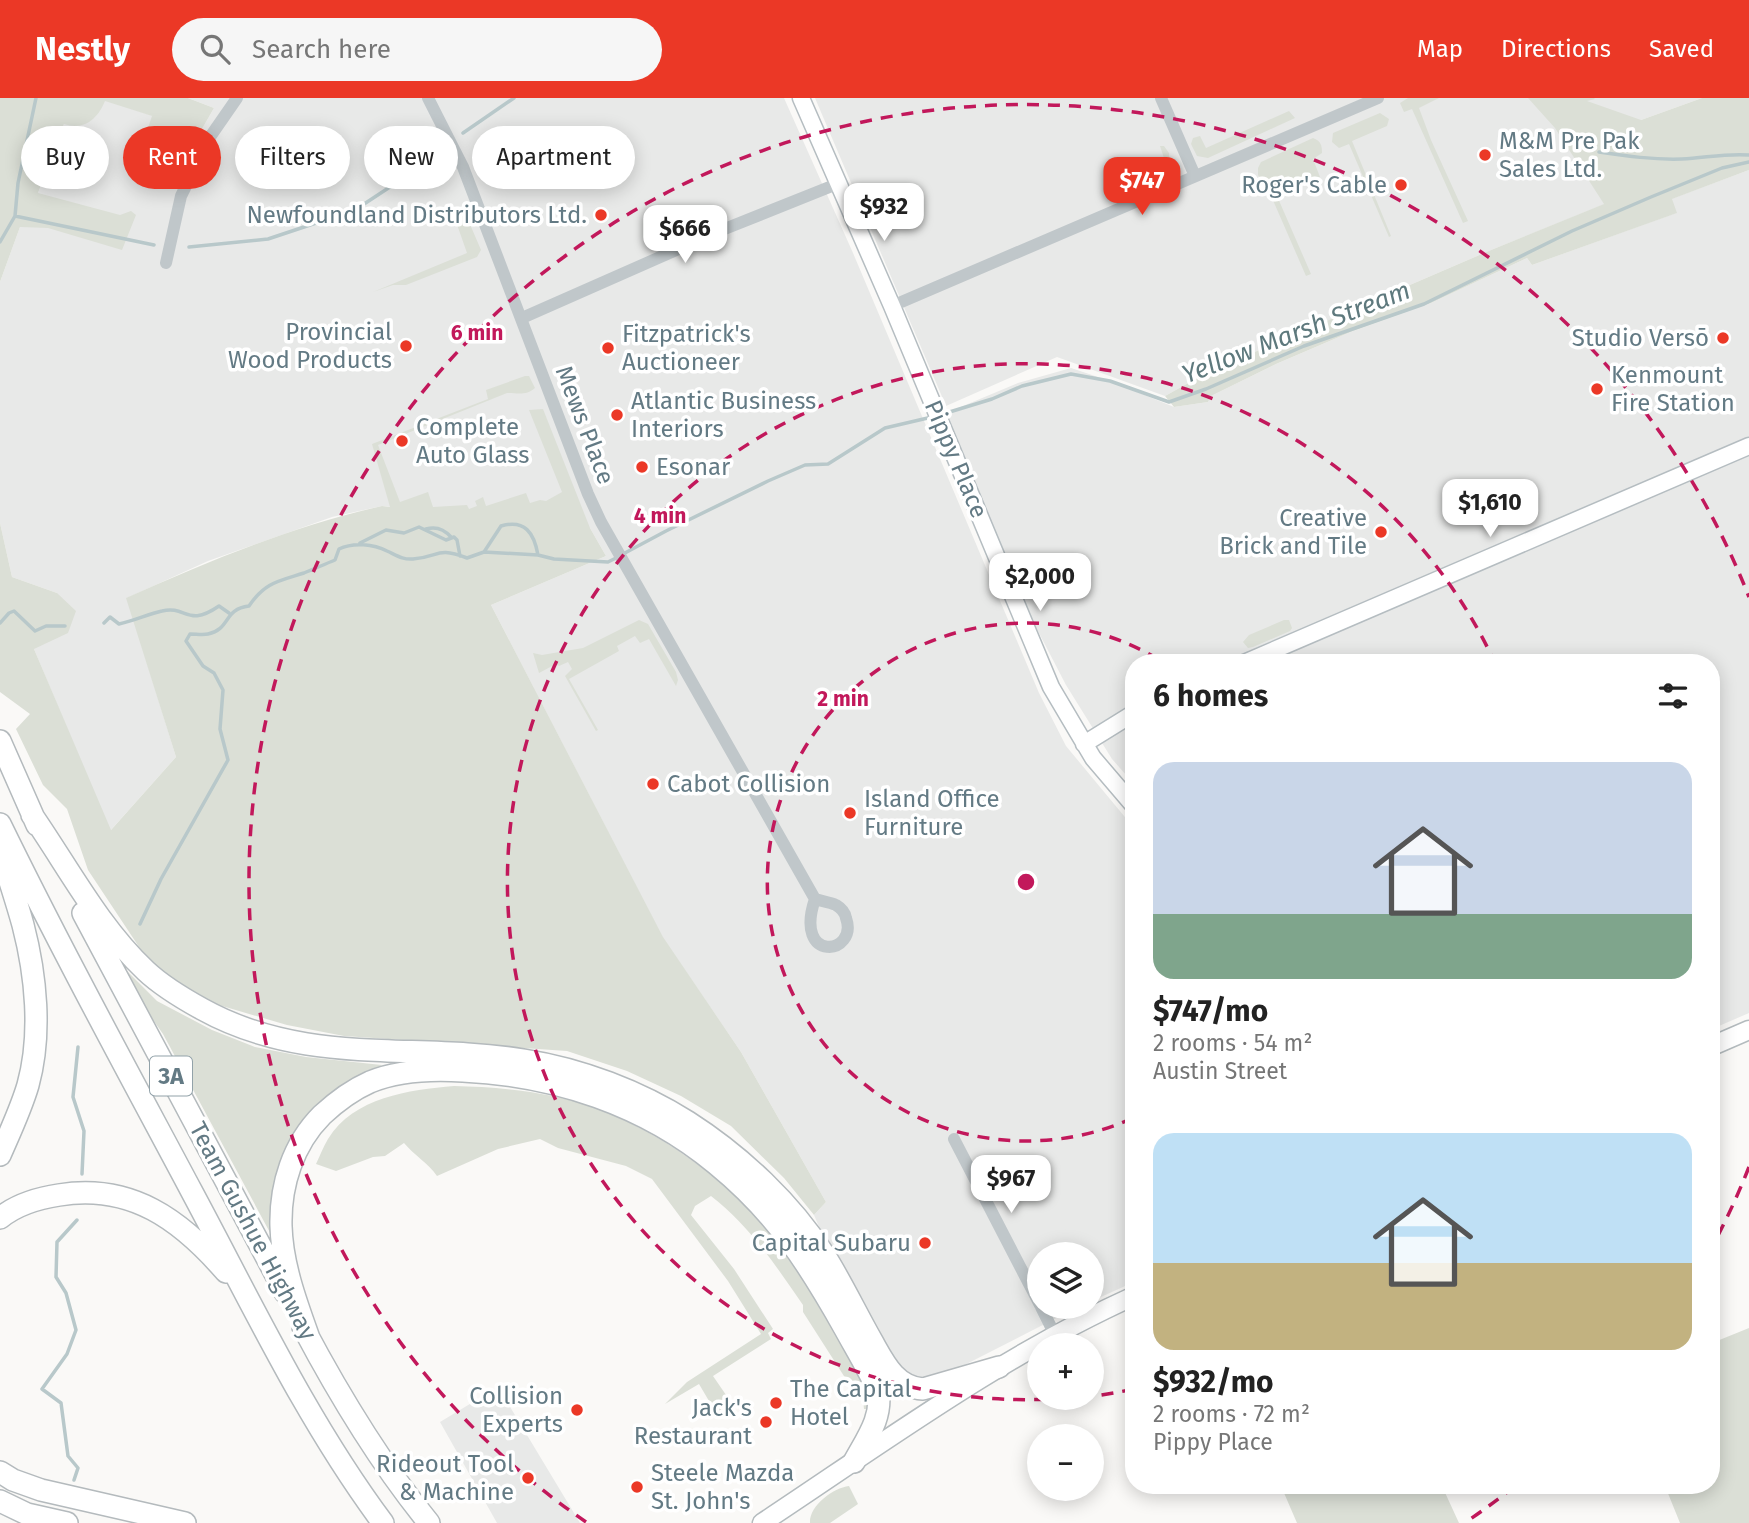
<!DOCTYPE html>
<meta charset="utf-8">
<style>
:root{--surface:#fff;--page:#f6f6f6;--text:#222;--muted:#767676;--accent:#eb3826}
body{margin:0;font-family:"Fira Sans",sans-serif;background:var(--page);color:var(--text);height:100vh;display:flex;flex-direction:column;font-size:26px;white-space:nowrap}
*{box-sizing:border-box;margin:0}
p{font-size:23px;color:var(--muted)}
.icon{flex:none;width:38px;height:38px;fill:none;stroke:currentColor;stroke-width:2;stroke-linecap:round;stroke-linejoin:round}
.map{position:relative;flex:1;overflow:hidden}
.panel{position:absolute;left:1125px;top:556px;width:595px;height:840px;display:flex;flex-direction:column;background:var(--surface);border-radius:28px;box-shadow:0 4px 18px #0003}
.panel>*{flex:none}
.top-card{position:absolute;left:21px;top:28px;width:665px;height:63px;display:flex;gap:14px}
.tools{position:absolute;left:1027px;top:1144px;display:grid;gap:14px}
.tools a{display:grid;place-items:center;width:77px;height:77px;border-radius:50%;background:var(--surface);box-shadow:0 4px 18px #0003;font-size:35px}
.price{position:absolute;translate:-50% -60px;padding:0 16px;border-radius:14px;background:#fff;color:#222;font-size:23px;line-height:46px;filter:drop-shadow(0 2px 4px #0008)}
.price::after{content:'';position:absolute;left:50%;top:42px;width:21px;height:16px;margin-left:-10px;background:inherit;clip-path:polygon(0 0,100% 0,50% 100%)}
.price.selected{background:var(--accent);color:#fff}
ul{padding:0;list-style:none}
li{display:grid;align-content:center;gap:14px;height:371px;padding:0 28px}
li span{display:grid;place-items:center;height:217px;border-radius:21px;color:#555}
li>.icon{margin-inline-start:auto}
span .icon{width:126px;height:126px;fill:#fffc;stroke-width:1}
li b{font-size:30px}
h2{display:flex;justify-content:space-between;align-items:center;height:84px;padding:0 28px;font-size:30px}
.pill{padding:0 24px;border-radius:32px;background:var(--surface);box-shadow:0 4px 18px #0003;font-size:24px;line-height:63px}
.pill.selected{background:var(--accent);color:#fff}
header{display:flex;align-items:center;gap:42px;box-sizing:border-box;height:98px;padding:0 35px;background:var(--accent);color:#fff}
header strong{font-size:33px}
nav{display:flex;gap:38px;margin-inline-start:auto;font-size:24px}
.search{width:490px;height:63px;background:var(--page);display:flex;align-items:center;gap:18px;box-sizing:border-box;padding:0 24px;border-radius:38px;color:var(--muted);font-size:26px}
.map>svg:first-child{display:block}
.built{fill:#e8e9e8}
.green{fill:#dbdfd6}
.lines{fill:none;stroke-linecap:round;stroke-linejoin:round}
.stream{stroke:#b8c8ca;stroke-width:3.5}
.secondary-casing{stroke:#b5bdc1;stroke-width:19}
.primary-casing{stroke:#b4bbbe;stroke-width:21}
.highway-casing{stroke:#b4babd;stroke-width:24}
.street{stroke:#c0c7ca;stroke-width:12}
.secondary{stroke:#fff;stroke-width:16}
.primary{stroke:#fff;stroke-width:18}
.highway{stroke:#fff;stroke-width:21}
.ring{fill:none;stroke:#c2185b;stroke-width:3.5;stroke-dasharray:12 9}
.poi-dot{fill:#eb3826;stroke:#fff;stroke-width:2.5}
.labels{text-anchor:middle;stroke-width:7;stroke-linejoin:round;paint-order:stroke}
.shield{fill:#fff;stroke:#92a2a9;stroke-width:2}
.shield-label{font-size:23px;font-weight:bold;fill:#637a84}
.poi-label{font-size:24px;fill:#637a84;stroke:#fff;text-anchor:start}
.street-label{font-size:24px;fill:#637a84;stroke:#fff}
.water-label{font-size:26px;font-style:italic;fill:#5e797d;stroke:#fff}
.centre{fill:#c2185b;stroke:#fff;stroke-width:3.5}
.ring-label{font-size:21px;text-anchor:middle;font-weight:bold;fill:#c2185b;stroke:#fff;stroke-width:7;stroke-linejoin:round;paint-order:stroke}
</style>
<header>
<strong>Nestly</strong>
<div class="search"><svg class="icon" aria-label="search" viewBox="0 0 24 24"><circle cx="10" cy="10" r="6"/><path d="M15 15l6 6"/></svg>Search here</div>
<nav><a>Map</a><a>Directions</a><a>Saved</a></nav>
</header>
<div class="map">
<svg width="1749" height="1425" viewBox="0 0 1749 1425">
<rect width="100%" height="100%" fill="#faf9f7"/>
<path class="built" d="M188 0H784L853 155 1039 595 1066 648 1134 730V1184L1092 1203V1157H1040V1209H1078L937 1281 920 1285 898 1272 832 1159 814 1117 826 1104 741 954 663 840 491 507 606 458 590 430 382 408 332 419 208 463 127 500 176 659 110 733 34 551 57 495 12 479 0 425V184L20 129 38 95 64 26 105 2 153 18 186 59 214 10Z
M815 0H1702L1641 22 1605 106 1491 152 1208 274 1165 298 1057 259 946 308Z
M1749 72V915L1712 931V565H1134V686L1112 661 1066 587 1014 487 944 316 1018 285 1071 270 1110 283 1174 309 1208 304 1211 298 1276 266 1353 233 1431 205 1527 160 1532 167 1676 115 1671 101Z
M498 1289 580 1425H497L440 1324Z"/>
<path class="green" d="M0 0H188L214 10 186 59 169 61 141 51 152 18 105 3C98 20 85 33 64 26L38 95 120 117 131 113 136 117 122 152 48 130 20 129 0 184Z
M1408 0H1439L1419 10 1431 42 1468 123 1463 125 1412 11 1404 14 1400 5Z
M1528 0H1594L1595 1 1587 3 1641 22 1702 0H1749V72L1672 101 1677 115 1532 167 1527 160 1431 205 1353 233 1276 266 1211 298 1208 304 1174 309 1165 298 1208 274 1491 152 1604 106 1555 30Z
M1289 13 1295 20 1208 60 1197 58 1191 46 1193 40 1200 38 1206 50Z
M1380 15 1389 21 1387 28 1352 43 1391 138 1389 139 1349 46 1339 50 1332 44 1333 35Z
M1313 40C1321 43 1322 47 1322 55L1313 61 1320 79 1277 98 1311 176 1306 178 1272 100 1258 77V70L1261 64Z
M1160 48H1164L1169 55 1170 73 1166 77 1120 97 1116 88 1118 85 1165 63Z
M460 115 466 117 481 152 477 159 406 187H393L373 194 467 155 454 118Z
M525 278H529L535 290C526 298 518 295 507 295L378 347 400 404 428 394 433 409 467 407 469 411 477 408 475 403 483 399 486 408 526 395 530 405 540 402 546 403 562 394 529 312 543 311 590 430 606 458 491 507 663 839 741 954 826 1104 814 1117 784 1080 731 1028 681 998 627 973 567 953 344 938 287 927 212 905 169 881 149 864 88 772 67 711 43 687 16 631 30 616 0 594V425L12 479 57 495 76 513 68 535 34 551 111 732 176 659 126 500C209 463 293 428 382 408L390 409 372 346 488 301 486 292Z
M639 522 648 526 676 574 678 582 676 588 649 541 640 545 635 538 617 548 619 553 569 581 598 632 596 633 565 578 572 571 568 564 559 568 556 566 539 575 533 555 542 557 583 550Z
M1284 522H1289L1292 530 1290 533 1253 549 1248 550 1243 544 1249 537Z
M115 861 157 903 212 932 255 949 306 959 382 967 355 983 307 1022 274 1142 163 936 137 899Z
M454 988C501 989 551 994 595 1010 659 1034 719 1076 764 1127 788 1154 805 1185 823 1216 840 1245 866 1277 868 1311H864L863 1301 858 1300 803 1214V1207C776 1168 749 1127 711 1098L695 1108 691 1117 734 1171 773 1231 768 1235 771 1241 713 1278 735 1310 719 1320 699 1286 665 1306 687 1284 761 1236 728 1183 652 1081 626 1068 558 1050 540 1041 498 1051 437 1078C428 1065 414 1057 404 1045L385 1058 373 1059 336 1073 316 1066C320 1058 323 1049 328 1041 354 999 409 992 454 988Z
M1749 1230V1425H1680L1665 1388H1712V1245Z
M849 1388 858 1406 830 1425H810C809 1408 833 1390 849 1388Z
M1281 1388H1442L1459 1425H1297Z"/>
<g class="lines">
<path class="stream" d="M463 35 514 0
M1599 54C1626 58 1654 62 1682 61 1705 60 1726 55 1749 57
M15 118 18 85 36 0
M0 144 15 118 154 147
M189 149 268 141 355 112 399 83 438 54
M943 316 992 301 1022 288 1071 276 1110 283 1169 304 1206 291 1304 248 1424 206 1572 133 1651 99 1722 70 1749 64
M426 431C436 428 444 431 451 439
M360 445 386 432 404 435 419 429 446 442 454 439 457 442 460 458
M484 454 501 428C525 421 534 435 538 457
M623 456 666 433 768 383 805 367 828 366 885 330 932 319
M0 525 9 515 14 513 35 533 46 528H65
M104 525 110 519 119 526C134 523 148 516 162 513 187 507 187 530 219 508L229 515
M140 826 161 781 228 662 220 631 223 592 214 575 203 568 186 543 190 536C196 536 203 537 208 536 231 531 223 511 249 508 265 484 279 483 304 475 314 471 325 466 335 462L339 451C353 444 374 446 387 453 396 457 403 462 413 461 440 459 436 448 467 460L484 454 538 457 554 461 608 464 616 460
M78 949 73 999 84 1033 82 1076
M74 1382 78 1370 68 1358 61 1305 42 1291 67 1256 76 1232 66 1195 56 1179 57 1144 77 1122"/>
<defs>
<path id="secondary" d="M801 0 892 208 1051 589 1093 660 1134 708
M1244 565 1749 348
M1084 646 1134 615"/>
<path id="primary" d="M1712 948 1749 932
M762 1425C883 1345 1001 1258 1134 1198"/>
<path id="highway" d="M0 643 37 727
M32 717C68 769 99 829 146 873 162 888 182 900 202 911 307 969 412 944 524 962 581 971 639 993 688 1024 741 1058 791 1105 825 1158 842 1185 856 1215 872 1243 884 1264 895 1289 923 1291L999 1269
M0 726C61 851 127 972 192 1094 252 1206 307 1323 383 1425
M0 750C7 776 16 801 23 827 36 877 42 936 28 987 21 1011 10 1034 0 1057
M83 815 285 1194
M0 1120C16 1107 39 1100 59 1097 131 1085 181 1122 226 1174
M303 1229C339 1297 380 1365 429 1425
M309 1240C296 1204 282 1166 281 1128 280 1087 293 1046 322 1017 336 1004 352 992 370 984 399 972 432 971 463 973 555 977 645 1007 716 1066 776 1115 808 1165 845 1231 856 1251 868 1271 878 1292 883 1319 867 1340 854 1364
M0 1374 13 1382 41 1392 185 1425
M0 1403 27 1416 67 1425"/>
</defs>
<use href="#secondary" class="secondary-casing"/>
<use href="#primary" class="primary-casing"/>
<use href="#highway" class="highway-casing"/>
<path class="street" d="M428 0 463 69 588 396 601 424 815 801C793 866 859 857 846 820 845 814 841 810 836 807 830 804 821 803 815 801
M1161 0 1195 78
M166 165 181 98 210 39 237 0
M892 208 1378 0
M522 220 717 134 837 86
M954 1041 1040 1207
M1041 1209 1055 1237"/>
<use href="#secondary" class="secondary"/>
<use href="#primary" class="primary"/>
<use href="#highway" class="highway"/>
</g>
<g class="ring">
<path d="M1133 1020A259 259 0 1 1 1163 564"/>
<path d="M1134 1291A518 518 0 0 1 1094 1298M1067 1300A518 518 0 1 1 1495 565"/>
<path d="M1749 1069A777 777 0 0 1 1712 1149M1515 1388A777 777 0 0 1 1466 1424M586 1424A777 777 0 1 1 1749 499"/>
</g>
<g class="poi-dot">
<circle cx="1485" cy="57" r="7"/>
<circle cx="1401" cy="87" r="7"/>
<circle cx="601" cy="117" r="7"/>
<circle cx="1723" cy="240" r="7"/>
<circle cx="406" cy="248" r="7"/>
<circle cx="608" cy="250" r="7"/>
<circle cx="1597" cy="291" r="7"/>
<circle cx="617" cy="317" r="7"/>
<circle cx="402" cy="343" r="7"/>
<circle cx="642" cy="369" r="7"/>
<circle cx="1381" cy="434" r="7"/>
<circle cx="653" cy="686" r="7"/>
<circle cx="850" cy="715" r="7"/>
<circle cx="925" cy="1145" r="7"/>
<circle cx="776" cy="1305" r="7"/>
<circle cx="577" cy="1312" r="7"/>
<circle cx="766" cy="1324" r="7"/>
<circle cx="528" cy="1380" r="7"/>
<circle cx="637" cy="1389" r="7"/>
</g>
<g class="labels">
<rect class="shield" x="150" y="958.5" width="42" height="39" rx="5"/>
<g class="shield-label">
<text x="171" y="986">3A</text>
</g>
<g class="poi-label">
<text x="1499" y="51">M&amp;M Pre Pak<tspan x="1499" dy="28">Sales Ltd.</tspan></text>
<text x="1387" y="95" text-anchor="end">Roger's Cable</text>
<text x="587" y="125" text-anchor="end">Newfoundland Distributors Ltd.</text>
<text x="392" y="242" text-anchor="end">Provincial<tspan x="392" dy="28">Wood Products</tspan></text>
<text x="622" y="244">Fitzpatrick's<tspan x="622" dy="28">Auctioneer</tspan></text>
<text x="1709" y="248" text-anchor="end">Studio Versō</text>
<text x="1611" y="285">Kenmount<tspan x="1611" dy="28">Fire Station</tspan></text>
<text x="631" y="311">Atlantic Business<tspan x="631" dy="28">Interiors</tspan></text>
<text x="416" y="337">Complete<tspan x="416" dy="28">Auto Glass</tspan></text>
<text x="656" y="377">Esonar</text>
<text x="1367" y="428" text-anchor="end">Creative<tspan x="1367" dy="28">Brick and Tile</tspan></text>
<text x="667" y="694">Cabot Collision</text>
<text x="864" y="709">Island Office<tspan x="864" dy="28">Furniture</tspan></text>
<text x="911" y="1153" text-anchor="end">Capital Subaru</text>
<text x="790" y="1299">The Capital<tspan x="790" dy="28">Hotel</tspan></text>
<text x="563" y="1306" text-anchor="end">Collision<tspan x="563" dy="28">Experts</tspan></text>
<text x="752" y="1318" text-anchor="end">Jack's<tspan x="752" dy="28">Restaurant</tspan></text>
<text x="514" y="1374" text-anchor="end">Rideout Tool<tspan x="514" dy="28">&amp; Machine</tspan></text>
<text x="651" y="1383">Steele Mazda<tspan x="651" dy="28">St. John's</tspan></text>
</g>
<g class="street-label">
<text transform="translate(585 327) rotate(69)" y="8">Mews Place</text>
<text transform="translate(956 361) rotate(67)" y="8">Pippy Place</text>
<text transform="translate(253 1133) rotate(62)" y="8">Team Gushue Highway</text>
</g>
<g class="water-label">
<text transform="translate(1296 234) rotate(-21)" y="9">Yellow Marsh Stream</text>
</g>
</g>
<circle cx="1026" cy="784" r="10" class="centre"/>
<g class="ring-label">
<text x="477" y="242">6 min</text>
<text x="660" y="425">4 min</text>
<text x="843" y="608">2 min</text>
</g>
</svg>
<div class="tools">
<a><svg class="icon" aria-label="layers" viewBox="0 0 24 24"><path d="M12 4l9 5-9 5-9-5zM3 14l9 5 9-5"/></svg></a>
<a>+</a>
<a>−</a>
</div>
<b class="price selected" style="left:1142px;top:119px">$747</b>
<b class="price" style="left:884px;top:145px">$932</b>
<b class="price" style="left:685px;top:167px">$666</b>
<b class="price" style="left:1490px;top:441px">$1,610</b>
<b class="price" style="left:1040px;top:515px">$2,000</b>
<b class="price" style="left:1011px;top:1117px">$967</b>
<div class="top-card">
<a class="pill">Buy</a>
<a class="pill selected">Rent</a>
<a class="pill">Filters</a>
<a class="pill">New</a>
<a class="pill">Apartment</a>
</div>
<section class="panel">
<h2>6 homes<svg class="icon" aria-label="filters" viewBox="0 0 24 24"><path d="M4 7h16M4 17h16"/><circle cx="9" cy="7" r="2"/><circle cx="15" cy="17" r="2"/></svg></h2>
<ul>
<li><span style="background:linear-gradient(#c9d6e8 70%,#7fa58c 0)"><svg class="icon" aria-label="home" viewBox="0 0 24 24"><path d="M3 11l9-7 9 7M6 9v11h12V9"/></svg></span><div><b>$747/mo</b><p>2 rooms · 54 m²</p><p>Austin Street</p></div></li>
<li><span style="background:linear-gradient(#bfe0f5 60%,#c2b280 0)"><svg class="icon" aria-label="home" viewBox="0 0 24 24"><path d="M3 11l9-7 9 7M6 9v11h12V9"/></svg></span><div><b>$932/mo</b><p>2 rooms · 72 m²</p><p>Pippy Place</p></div></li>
</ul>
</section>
</div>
